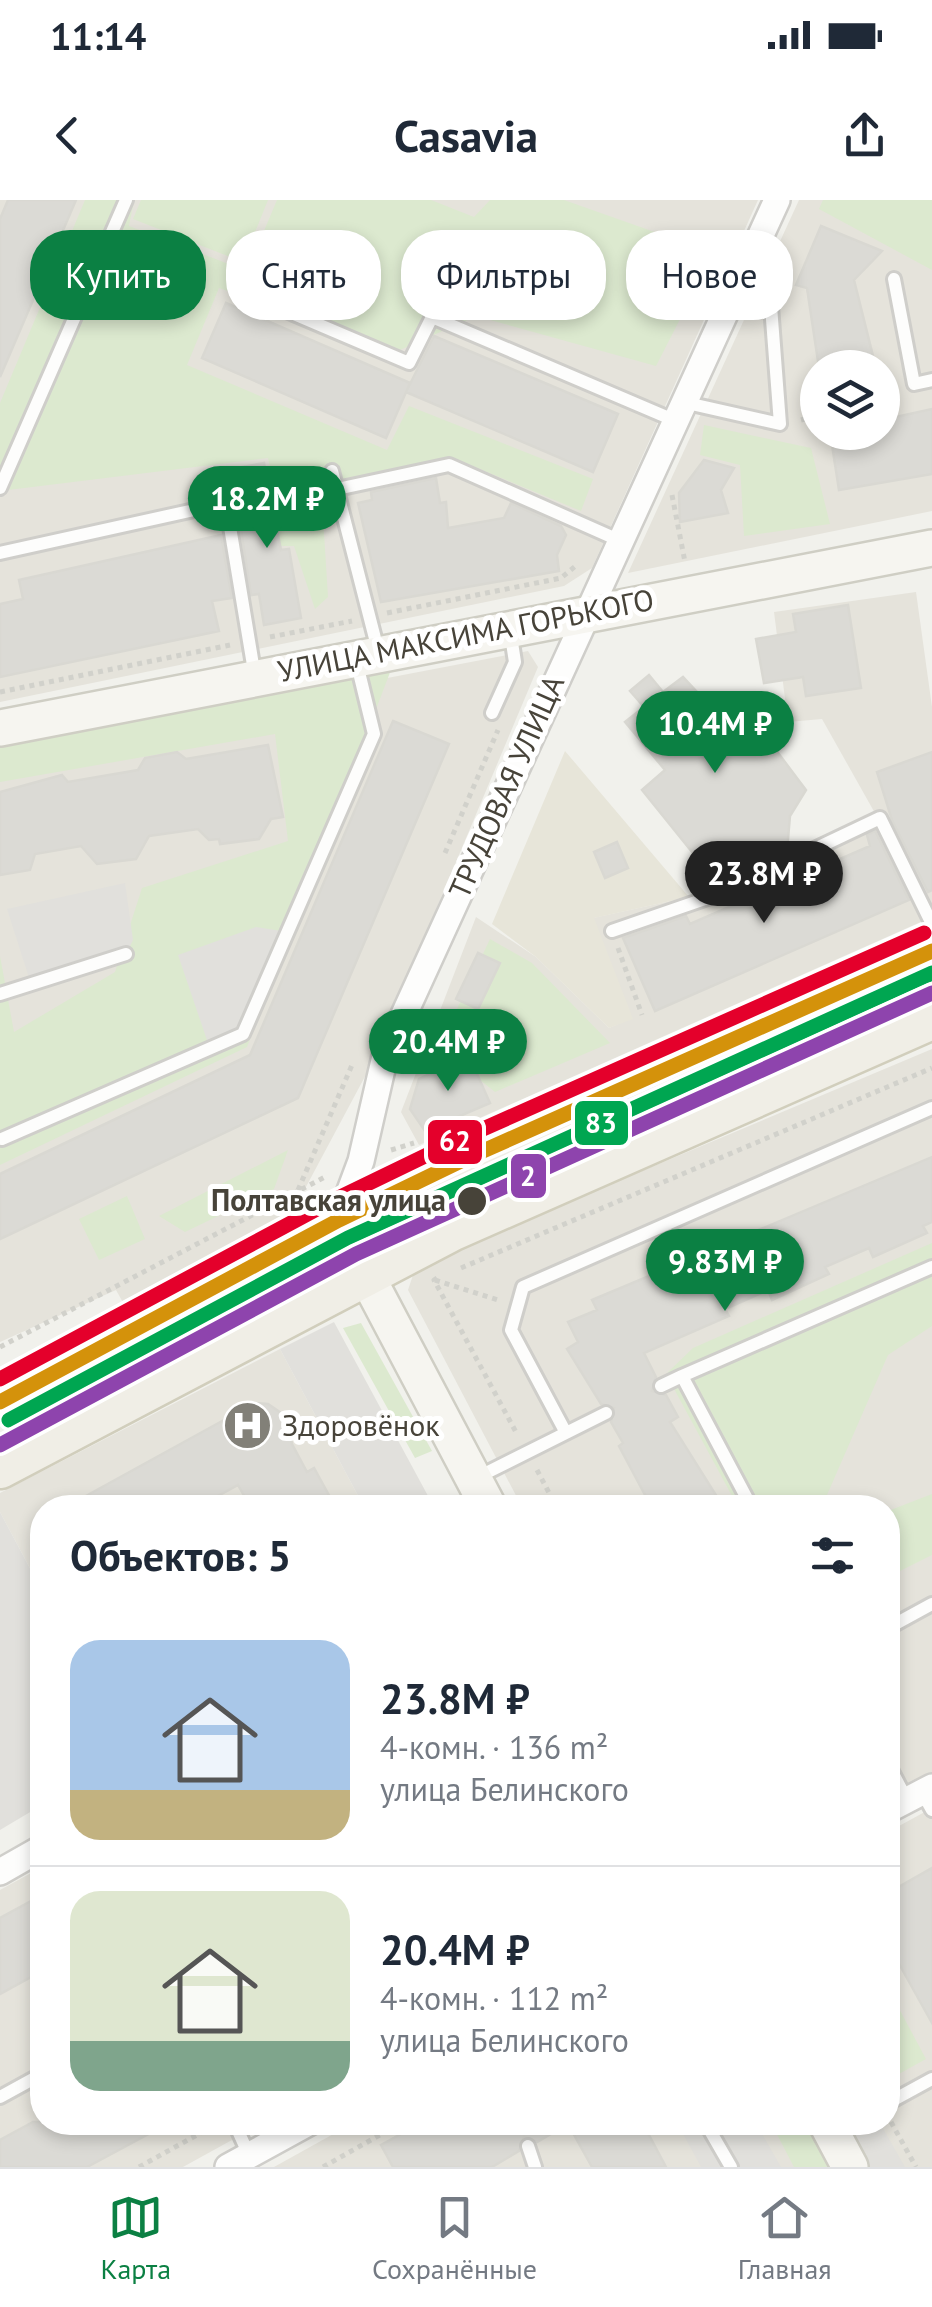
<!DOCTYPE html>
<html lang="ru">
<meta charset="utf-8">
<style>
:root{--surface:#fff;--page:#f6f6f7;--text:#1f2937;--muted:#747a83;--line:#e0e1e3;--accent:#0b8043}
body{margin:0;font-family:"PT Sans",sans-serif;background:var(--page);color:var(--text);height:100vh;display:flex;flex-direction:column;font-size:38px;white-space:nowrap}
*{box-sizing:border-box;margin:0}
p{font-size:32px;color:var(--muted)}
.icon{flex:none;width:55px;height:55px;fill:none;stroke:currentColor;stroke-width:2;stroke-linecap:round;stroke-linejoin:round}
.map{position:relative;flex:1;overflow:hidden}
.panel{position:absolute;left:30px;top:1295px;width:870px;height:640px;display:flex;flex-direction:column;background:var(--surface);border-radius:40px;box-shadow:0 5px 15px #0003}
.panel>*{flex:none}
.banner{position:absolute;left:30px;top:30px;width:872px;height:90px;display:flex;gap:20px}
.fabs{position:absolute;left:800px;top:150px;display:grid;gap:20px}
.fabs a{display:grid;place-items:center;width:100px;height:100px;border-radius:50%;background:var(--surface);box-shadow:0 5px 15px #0003;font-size:50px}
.price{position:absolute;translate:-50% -85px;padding:0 22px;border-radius:35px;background:var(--accent);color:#fff;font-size:32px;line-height:65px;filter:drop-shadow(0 2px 5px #0008)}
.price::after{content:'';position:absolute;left:50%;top:60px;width:30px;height:22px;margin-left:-15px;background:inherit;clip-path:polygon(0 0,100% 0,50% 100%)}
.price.selected{background:#222;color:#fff}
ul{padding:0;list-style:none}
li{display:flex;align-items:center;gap:30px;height:250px;padding:0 40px}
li+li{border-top:2px solid var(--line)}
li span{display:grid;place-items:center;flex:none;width:280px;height:200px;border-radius:30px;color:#555}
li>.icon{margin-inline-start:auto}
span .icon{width:120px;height:120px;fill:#fffc;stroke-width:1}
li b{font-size:42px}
h2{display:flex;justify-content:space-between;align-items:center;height:120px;padding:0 40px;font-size:42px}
.pill{padding:0 35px;border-radius:40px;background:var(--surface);box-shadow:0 5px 15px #0003;font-size:35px;line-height:90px}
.pill.selected{background:var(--accent);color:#fff}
.status{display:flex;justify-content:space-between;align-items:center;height:70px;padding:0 50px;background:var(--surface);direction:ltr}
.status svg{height:28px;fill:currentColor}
header{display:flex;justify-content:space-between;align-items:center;height:130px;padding:0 40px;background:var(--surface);font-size:45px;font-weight:700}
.tab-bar{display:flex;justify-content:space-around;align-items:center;height:140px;border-top:2px solid var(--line);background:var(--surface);font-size:28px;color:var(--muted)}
.tab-bar a{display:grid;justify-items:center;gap:5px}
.tab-bar .selected{color:var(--accent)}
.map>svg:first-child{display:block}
.residential{fill:#e5e3db;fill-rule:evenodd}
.education{fill:#e7e5d9}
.green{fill:#dce9cf}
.parking{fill:#e1e0dc}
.building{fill:#dbdad5;stroke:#d9d8d2;stroke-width:2.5}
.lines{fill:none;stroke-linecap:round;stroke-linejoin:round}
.lane-casing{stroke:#cfceca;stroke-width:18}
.street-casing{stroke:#cfceca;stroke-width:30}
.secondary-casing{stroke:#cfcec4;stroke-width:40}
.primary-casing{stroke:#d1cebc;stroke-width:45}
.path{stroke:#d1d1cb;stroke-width:5;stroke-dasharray:5 5;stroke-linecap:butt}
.lane{stroke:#fdfdfc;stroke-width:12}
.street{stroke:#fdfdfc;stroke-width:25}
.secondary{stroke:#f6f5f0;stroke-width:35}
.primary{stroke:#f0eee6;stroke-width:40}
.bus-1-casing{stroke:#fff;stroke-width:22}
.bus-2-casing{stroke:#fff;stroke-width:22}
.bus-3-casing{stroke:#fff;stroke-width:22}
.bus-1{stroke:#d4920b;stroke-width:15}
.bus-2{stroke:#00a651;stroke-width:15}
.bus-3{stroke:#e4002b;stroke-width:15}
.tram-1-casing{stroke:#fff;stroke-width:22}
.tram-1{stroke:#8e44ad;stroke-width:15}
.stop-dot{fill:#474339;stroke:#fff;stroke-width:4}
.labels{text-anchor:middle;stroke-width:10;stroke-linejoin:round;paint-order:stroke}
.street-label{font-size:30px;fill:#474339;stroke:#fff}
.stop-label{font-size:30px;font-weight:bold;fill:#474339;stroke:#fff;text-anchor:end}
.poi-label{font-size:30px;fill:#474339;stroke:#fff;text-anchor:start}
.line-badge{stroke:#fff;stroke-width:4}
.badge-label{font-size:28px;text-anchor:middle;font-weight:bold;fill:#fff}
</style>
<div class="status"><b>11:14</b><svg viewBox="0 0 49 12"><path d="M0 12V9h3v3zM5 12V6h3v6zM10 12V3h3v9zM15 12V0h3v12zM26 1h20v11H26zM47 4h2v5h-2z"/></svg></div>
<header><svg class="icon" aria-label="back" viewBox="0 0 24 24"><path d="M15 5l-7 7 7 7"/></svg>Casavia<svg class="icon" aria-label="share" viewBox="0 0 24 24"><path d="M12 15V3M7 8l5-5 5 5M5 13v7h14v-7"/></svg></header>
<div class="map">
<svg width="932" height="1967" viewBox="0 0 932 1967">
<rect width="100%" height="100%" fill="#f1f1ec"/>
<path class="residential" d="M0 0H758L592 368 564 386 0 502Z
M799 0H932V311L628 373ZM818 168H882V232H818Z
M916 392 932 507V717L419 945 401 912 476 717 536 757 609 828 632 818 593 718 689 697 876 615 822 519 788 522 774 412Z
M528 451 538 467 369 869 292 1013 125 1106 116 1090 0 1142V552Z
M932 849V1578L888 1602V1308L522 1307 408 1090 416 1066Z
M280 1149 364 1307 42 1308V1391L0 1312V1293Z
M932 1608V1967H867L842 1923 888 1922V1632Z
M42 1667V1922L263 1923 183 1967H0V1690Z
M355 1922 796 1923 819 1967H274Z"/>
<path class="education" d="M565 551 689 697 594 718 633 819 609 828 536 757 492 724Z"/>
<path class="green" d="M85 0H134L129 26 247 71 277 0H431L474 17 490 0H564L714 53 656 166 476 116 400 150 219 88 187 165 387 250 409 206 593 279 581 311 453 258 321 285 328 397 315 409 294 346H278L272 322 279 309 268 258 0 291V203Z
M141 0H268L243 62 133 19Z
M823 0H932V70L819 9Z
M704 225 811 248 830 324 744 336 740 265 700 255Z
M394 462 247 847 0 965V756L14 832 115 772 142 688 288 641 275 534 0 582V542Z
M490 739 532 763 610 843 495 892 439 847Z
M288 950 274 989 185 1032 159 1016Z
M127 996 145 1039 99 1060 79 1019Z
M932 1043V1126L888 1155 827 1295 840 1307H738L666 1174 693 1148Z
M361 1123 432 1251 415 1258 343 1128Z
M932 1294V1355L888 1377V1311Z
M888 1788 926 1859 888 1880Z
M771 1923H805L829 1967H794Z"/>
<path class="parking" d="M125 683 133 740 126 754 31 784 7 709Z
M256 727 288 732 243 834 210 849 178 755Z
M334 1122 434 1307H364L280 1149Z
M0 1312 42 1391V1411L34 1416 42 1431V1605L0 1630Z
M677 1923H756L781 1967H701Z
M868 1923H880L905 1967H867L848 1933Z"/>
<path class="building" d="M8 0H76L0 177V19Z
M821 26 882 51 854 80 876 168H819L807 88 796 85Z
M226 103 410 183 386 238 202 158Z
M434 136 618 214 593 272 406 192Z
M932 209V274L839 290 830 232H882V220Z
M704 260 734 268 721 290 728 313 680 322 679 293Z
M264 263 281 350 289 349 301 418 264 425 259 394 251 395 241 330 250 328 237 268Z
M436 278 440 303 446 302 448 328 504 318 511 303 561 326 566 335 557 355 559 371 381 402 358 303 372 300 371 292Z
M221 335 232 398 212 401 219 431 0 477V404L23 399 19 380Z
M848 405 861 488 806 496 803 477 764 483 756 439 796 432 793 414Z
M649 475 663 492 683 477 726 523 745 509 806 590 790 616 787 651 772 658 714 665 701 663 642 590 665 570 625 522 644 507 630 491Z
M393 521 449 544 298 898 0 1039V974L250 855Z
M268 545 283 617 271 619 259 639 220 644 219 639 209 640 198 629 149 636 136 659 97 664 81 646 35 654 30 670 0 675V592L62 575 68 582 138 570 145 558 177 552 186 559Z
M932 552V690L928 692 892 620 877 572Z
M875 631 909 700 655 811 623 738 686 716 690 724 870 646 867 635Z
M617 642 628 668 605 678 594 652Z
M478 753 500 763 478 809 456 799Z
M469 856 490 903 425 931 410 909 419 879Z
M932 957V1022L923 1026 927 1033 873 1057 869 1048 825 1067 829 1074 772 1100 768 1090 725 1109 729 1116 644 1153 656 1177 652 1191 666 1195 678 1217 670 1222 724 1308H652L619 1246 623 1243 611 1222 614 1208 601 1204 567 1149 578 1142 568 1122 597 1110 592 1100Z
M255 1203 268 1204 287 1217 292 1244 307 1272 314 1268 336 1308H251L238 1285 196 1308H64Z
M932 1668V1823L888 1744V1693Z
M42 1695V1771L0 1794V1718Z
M33 1922H171L87 1967H0V1940Z
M423 1922H642L666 1967H592L568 1924 537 1942 524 1937 519 1951 492 1967H393L381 1945Z"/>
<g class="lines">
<defs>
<path id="lane" d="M894 79 914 184 932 180
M242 92 409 163 432 117 676 221
M687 203 780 224 769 80 750 60
M332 271 378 450
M0 288 126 0
M337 289 449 265 623 342
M0 353 226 303 255 477
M492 513 515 462 510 430
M612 731 722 693 880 618 932 724
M0 794 126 754
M2 939 243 834 374 534 356 460
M661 1186 682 1176
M566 1233 511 1130 523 1087 932 908
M474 1279 606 1213
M752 1308 682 1176 932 1067
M888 1428 932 1404
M888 1564 907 1600
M922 1592 932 1610
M0 1897 42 1874
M888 1903 932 1879
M234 1922 249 1955
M705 1922 731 1967
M528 1946 535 1967"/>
<path id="street" d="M365 1073 339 1020 361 961 385 856 777 0
M888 1610 932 1587
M0 1672 42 1648
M228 1967 310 1922"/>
<path id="secondary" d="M0 528 932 348
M365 1073 489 1308
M826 1922 850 1967"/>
<path id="primary" d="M0 1202 339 1020 465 959 932 751
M0 1268 451 1031 932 819"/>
</defs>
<use href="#lane" class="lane-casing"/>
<use href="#street" class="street-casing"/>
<use href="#secondary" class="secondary-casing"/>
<use href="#primary" class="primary-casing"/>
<path class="path" d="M885 203 899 194
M801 220 818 216
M672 295 685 362
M387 413 561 378 578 364
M270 437 352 421
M0 492 230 445
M445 653 498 530
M618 748 642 815
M391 950 414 943
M298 990 352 865
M461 1068 932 868
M437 1078 434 1080 517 1234
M435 1080 501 1101
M0 1147 325 977
M537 1270 557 1308
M891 1922 916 1967
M139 1967 215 1925
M323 1967 403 1922"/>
<use href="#lane" class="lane"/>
<use href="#street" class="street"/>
<use href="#secondary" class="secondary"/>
<use href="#primary" class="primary"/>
<defs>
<path id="bus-1" d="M0 1202 339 1020 465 959 932 751"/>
<path id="bus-2" d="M9 1220 348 1038 932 773"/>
<path id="bus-3" d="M0 1179 330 1002 456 941 924 733"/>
</defs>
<use href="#bus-1" class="bus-1-casing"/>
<use href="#bus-2" class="bus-2-casing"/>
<use href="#bus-3" class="bus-3-casing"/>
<use href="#bus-1" class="bus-1"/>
<use href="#bus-2" class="bus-2"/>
<use href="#bus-3" class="bus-3"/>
<defs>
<path id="tram-1" d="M0 1245 356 1054 932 793"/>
</defs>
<use href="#tram-1" class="tram-1-casing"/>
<use href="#tram-1" class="tram-1"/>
</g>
<defs>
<symbol id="hospital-disc" viewBox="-11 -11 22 22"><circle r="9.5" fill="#828078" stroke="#fff"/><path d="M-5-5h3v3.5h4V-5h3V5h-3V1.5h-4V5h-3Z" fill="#fff"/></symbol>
</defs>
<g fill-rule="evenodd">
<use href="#hospital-disc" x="220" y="1198" width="55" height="55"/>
</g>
<circle class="stop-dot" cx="472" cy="1001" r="16"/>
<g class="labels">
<g class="street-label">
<text transform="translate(466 436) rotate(-11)" y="10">УЛИЦА МАКСИМА ГОРЬКОГО</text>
<text transform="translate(507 587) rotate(-66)" y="10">ТРУДОВАЯ УЛИЦА</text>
</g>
<g class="stop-label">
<text x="446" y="1011">Полтавская улица</text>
</g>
<g class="poi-label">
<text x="282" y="1236">Здоровёнок</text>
</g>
</g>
<g class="line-badge">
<rect x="573" y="899" width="57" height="48" rx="10" fill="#00a651"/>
<rect x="426" y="918" width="58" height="48" rx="10" fill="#e4002b"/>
<rect x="509" y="952" width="39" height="48" rx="10" fill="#8e44ad"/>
</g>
<g class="badge-label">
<text x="601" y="933">83</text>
<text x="455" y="951">62</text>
<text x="528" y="986">2</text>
</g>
</svg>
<div class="fabs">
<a><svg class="icon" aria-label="layers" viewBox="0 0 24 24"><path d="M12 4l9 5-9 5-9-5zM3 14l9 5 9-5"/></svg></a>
</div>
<b class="price" style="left:267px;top:351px">18.2M ₽</b>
<b class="price" style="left:715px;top:576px">10.4M ₽</b>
<b class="price selected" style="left:764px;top:726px">23.8M ₽</b>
<b class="price" style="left:448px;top:894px">20.4M ₽</b>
<b class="price" style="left:725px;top:1114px">9.83M ₽</b>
<div class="banner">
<a class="pill selected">Купить</a>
<a class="pill">Снять</a>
<a class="pill">Фильтры</a>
<a class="pill">Новое</a>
</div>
<section class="panel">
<h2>Объектов: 5<svg class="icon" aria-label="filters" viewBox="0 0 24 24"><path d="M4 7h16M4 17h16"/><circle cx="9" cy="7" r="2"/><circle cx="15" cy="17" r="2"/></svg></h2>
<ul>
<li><span style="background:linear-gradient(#a9c7e8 75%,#c2b280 0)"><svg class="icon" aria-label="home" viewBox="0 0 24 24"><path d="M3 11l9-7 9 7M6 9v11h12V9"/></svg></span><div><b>23.8M ₽</b><p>4-комн. · 136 m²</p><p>улица Белинского</p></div></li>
<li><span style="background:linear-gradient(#dfe7d0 75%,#7fa58c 0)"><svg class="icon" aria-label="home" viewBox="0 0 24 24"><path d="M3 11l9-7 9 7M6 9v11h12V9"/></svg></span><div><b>20.4M ₽</b><p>4-комн. · 112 m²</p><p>улица Белинского</p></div></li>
</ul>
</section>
</div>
<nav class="tab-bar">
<a class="selected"><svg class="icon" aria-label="map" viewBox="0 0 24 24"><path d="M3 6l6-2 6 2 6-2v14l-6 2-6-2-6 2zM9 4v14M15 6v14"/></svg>Карта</a>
<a><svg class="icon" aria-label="saved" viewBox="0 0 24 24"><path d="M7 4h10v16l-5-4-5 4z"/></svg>Сохранённые</a>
<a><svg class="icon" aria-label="home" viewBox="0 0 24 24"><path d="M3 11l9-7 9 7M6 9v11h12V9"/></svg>Главная</a>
</nav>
